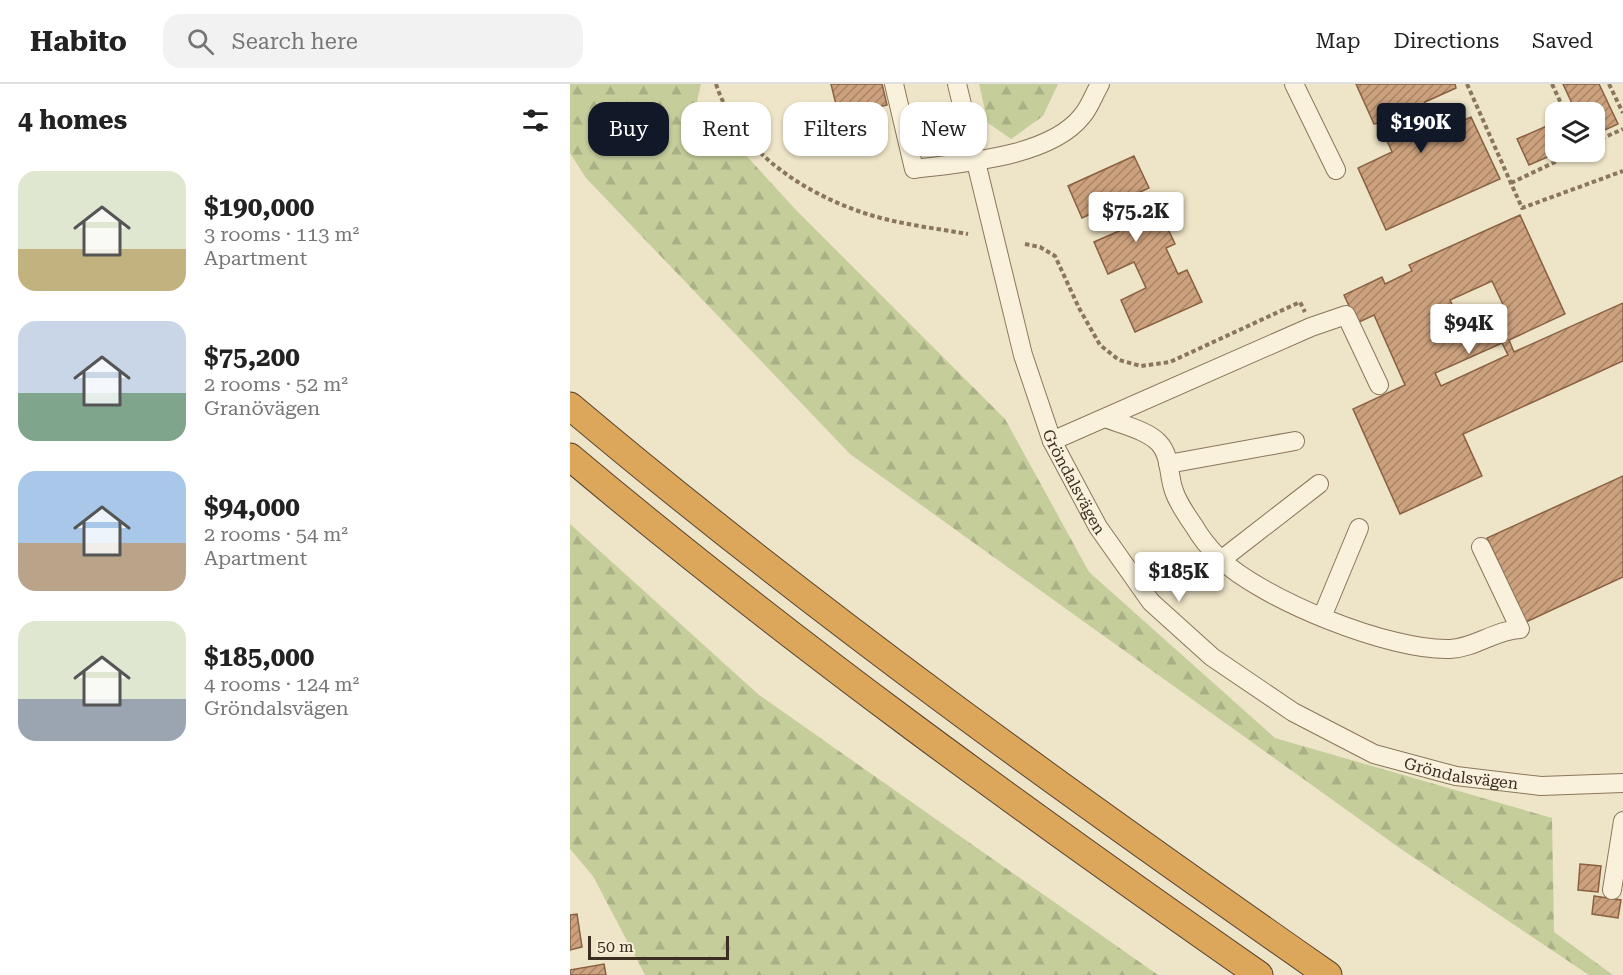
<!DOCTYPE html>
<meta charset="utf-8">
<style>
:root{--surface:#fff;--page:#f2f2f2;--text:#222;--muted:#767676;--line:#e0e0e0;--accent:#111827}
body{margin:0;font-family:"Roboto Serif",serif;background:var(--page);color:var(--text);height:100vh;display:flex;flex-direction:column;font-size:22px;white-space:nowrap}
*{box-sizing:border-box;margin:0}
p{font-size:20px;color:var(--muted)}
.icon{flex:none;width:33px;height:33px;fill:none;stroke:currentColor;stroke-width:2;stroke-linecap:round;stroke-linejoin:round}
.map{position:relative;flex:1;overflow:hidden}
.sheet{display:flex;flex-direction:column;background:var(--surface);width:570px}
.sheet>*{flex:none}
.top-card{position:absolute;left:18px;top:18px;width:570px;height:54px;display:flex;gap:12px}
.fabs{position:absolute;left:975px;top:18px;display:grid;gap:12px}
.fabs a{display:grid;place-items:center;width:60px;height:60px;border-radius:12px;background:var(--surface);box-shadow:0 2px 4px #0004;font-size:30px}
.scale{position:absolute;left:18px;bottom:15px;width:141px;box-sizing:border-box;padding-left:6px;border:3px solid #3b2e20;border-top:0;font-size:16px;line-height:21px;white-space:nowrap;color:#3b2e20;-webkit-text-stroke:4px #f6eed7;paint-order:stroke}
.price{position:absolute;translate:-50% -51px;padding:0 14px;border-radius:6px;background:#fff;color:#222;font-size:20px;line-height:39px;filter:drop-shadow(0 2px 3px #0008)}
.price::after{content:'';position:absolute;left:50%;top:36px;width:18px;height:14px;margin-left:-9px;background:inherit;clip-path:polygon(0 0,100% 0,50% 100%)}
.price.selected{background:var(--accent);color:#fff}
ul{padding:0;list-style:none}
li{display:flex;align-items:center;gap:18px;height:150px;padding:0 18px}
li span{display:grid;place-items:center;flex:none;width:168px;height:120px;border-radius:18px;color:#555}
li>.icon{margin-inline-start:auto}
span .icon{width:72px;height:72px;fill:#fffc;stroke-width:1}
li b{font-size:26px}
h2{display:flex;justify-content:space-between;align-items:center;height:72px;padding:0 18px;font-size:26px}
.chip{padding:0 21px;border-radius:18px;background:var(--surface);box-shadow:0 2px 4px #0004;font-size:21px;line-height:54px}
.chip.selected{background:var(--accent);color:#fff}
header{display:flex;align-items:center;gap:36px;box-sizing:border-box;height:84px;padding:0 30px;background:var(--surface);border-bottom:2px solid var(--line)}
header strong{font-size:28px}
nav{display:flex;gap:33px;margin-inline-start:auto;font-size:21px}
.search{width:420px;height:54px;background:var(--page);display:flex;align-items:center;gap:15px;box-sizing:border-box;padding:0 21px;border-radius:18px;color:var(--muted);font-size:22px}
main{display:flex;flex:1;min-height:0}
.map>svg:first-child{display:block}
.forest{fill:url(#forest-firs)}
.building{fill:url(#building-hatch);stroke:#896142;stroke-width:1.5;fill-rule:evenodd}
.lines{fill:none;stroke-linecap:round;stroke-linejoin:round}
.minor-casing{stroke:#8a765c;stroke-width:20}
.highway-casing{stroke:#584430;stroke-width:29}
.path{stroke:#8a765c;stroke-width:4;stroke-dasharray:4.5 3;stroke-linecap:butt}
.minor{stroke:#f9f1db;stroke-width:18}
.highway{stroke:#dca75a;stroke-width:27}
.labels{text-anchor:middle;stroke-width:4.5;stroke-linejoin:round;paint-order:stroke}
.street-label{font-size:16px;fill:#3b2e20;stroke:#f6eed7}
</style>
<header>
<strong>Habito</strong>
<div class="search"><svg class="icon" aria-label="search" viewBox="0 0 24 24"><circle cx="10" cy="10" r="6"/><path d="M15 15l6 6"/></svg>Search here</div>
<nav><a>Map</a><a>Directions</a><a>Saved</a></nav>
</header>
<main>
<section class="sheet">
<h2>4 homes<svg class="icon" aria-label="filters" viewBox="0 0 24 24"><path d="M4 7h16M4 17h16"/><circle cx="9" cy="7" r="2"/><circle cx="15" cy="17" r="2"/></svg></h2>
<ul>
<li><span style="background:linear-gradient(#dfe7d0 65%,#c2b280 0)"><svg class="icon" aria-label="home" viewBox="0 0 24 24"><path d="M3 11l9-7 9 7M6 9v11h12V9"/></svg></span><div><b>$190,000</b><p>3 rooms · 113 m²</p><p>Apartment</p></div></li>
<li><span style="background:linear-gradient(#c9d6e8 60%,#7fa58c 0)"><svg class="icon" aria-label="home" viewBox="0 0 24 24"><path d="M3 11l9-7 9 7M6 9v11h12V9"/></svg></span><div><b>$75,200</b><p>2 rooms · 52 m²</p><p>Granövägen</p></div></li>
<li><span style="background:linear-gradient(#a9c7e8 60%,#b9a48a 0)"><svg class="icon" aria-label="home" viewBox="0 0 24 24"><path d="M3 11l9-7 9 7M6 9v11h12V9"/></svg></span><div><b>$94,000</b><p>2 rooms · 54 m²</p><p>Apartment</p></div></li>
<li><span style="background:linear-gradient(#dfe7d0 65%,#9aa5b1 0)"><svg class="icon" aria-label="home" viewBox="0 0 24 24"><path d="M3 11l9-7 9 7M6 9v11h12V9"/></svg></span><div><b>$185,000</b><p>4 rooms · 124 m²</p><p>Gröndalsvägen</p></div></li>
</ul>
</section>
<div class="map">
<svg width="1053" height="891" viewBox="0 0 1053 891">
<defs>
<pattern id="forest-firs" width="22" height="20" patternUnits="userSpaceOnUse" patternTransform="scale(1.5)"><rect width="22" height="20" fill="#c5cd9b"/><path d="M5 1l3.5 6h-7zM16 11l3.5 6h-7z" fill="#aab085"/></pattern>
<pattern id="building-hatch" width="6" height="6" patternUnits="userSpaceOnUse" patternTransform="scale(1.5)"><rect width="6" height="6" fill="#cca17d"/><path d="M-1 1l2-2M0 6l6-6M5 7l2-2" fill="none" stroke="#a78466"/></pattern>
</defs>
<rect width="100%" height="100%" fill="#eee4c7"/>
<path class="forest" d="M0 0H131L127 18 226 126 435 335 519 488 705 654 982 734 984 848 1043 891H1019L831 765 280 370 16 94 0 69Z
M409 0H488L473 32 441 55 418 39Z
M0 440 189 611 588 891H75L23 792 0 765Z"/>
<path class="building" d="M261 0H312L317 21 269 33Z
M786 0H885L886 4 855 18 868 48 901 33 930 95 816 146 788 84 822 68 809 39 804 40Z
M993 0H1029L1048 40 1024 51V28H1006Z
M986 38V68H989L959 81 947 55Z
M564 72 579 104 570 108 581 132 590 128 605 160 596 164 608 190 617 186 632 218 565 248 551 216 576 204 564 178 538 190 524 158 549 147 538 122 512 134 498 102Z
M950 131 995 230 939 256 944 268 1053 219V277L893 350 912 392 830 430 783 325 835 301 804 231 787 239 774 211 812 193 815 200 842 187 839 181ZM922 197 936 227 894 246 880 216ZM932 259 938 271 871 302 865 289Z
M1053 392V493L956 538 917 454Z
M1010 780 1031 782 1028 808 1008 806Z
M1024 812 1051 816 1048 834 1022 830Z
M7 830 12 863 0 866V831Z
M34 880 36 891H0V886Z"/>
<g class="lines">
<defs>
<g id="minor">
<path d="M324 0 344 85C392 79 480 73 512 32 520 23 524 10 530 0"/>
<path id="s1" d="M387 0 453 271 482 357 528 443 581 518 642 573 723 628 804 670 886 692 971 702 1053 699"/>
<path d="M724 0 766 86"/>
<path d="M536 334C552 341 577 346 589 359 601 372 598 391 604 407 608 419 617 432 624 442 631 454 640 465 649 474 693 516 820 567 880 565 905 564 925 546 950 545L911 463"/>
<path d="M482 357 741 243 776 231 809 301"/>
<path d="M598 380 725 357"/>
<path d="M651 476 749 400"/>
<path d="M752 533 789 444"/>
<path d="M1042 806 1053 737"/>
</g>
<path id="highway" d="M0 322C242 526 499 710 758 891
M0 373C220 558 453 726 689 891"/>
</defs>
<use href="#minor" class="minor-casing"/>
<use href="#highway" class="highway-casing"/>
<path class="path" d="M146 0C167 65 231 108 294 129 327 140 364 144 398 150
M897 0 952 124 1053 87
M982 0 995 28
M1039 0 1053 29
M1024 58 1053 45
M941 99 1006 68
M455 160 470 163 485 172 509 224 530 261 549 276 571 282 600 278 730 218 735 228"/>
<use href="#minor" class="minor"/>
<use href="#highway" class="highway"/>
</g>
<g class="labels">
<g class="street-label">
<text dy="6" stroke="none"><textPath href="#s1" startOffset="416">Gröndalsvägen</textPath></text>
<text dy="6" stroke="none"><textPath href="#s1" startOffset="920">Gröndalsvägen</textPath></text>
</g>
</g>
</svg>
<div class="fabs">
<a><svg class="icon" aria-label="layers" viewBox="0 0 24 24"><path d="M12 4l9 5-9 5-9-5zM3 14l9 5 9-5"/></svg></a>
</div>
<div class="scale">50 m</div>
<b class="price selected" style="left:851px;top:70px">$190K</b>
<b class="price" style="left:566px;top:159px">$75.2K</b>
<b class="price" style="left:899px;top:271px">$94K</b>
<b class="price" style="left:609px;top:519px">$185K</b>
<div class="top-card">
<a class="chip selected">Buy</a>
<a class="chip">Rent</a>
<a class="chip">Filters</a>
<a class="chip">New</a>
</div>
</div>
</main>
